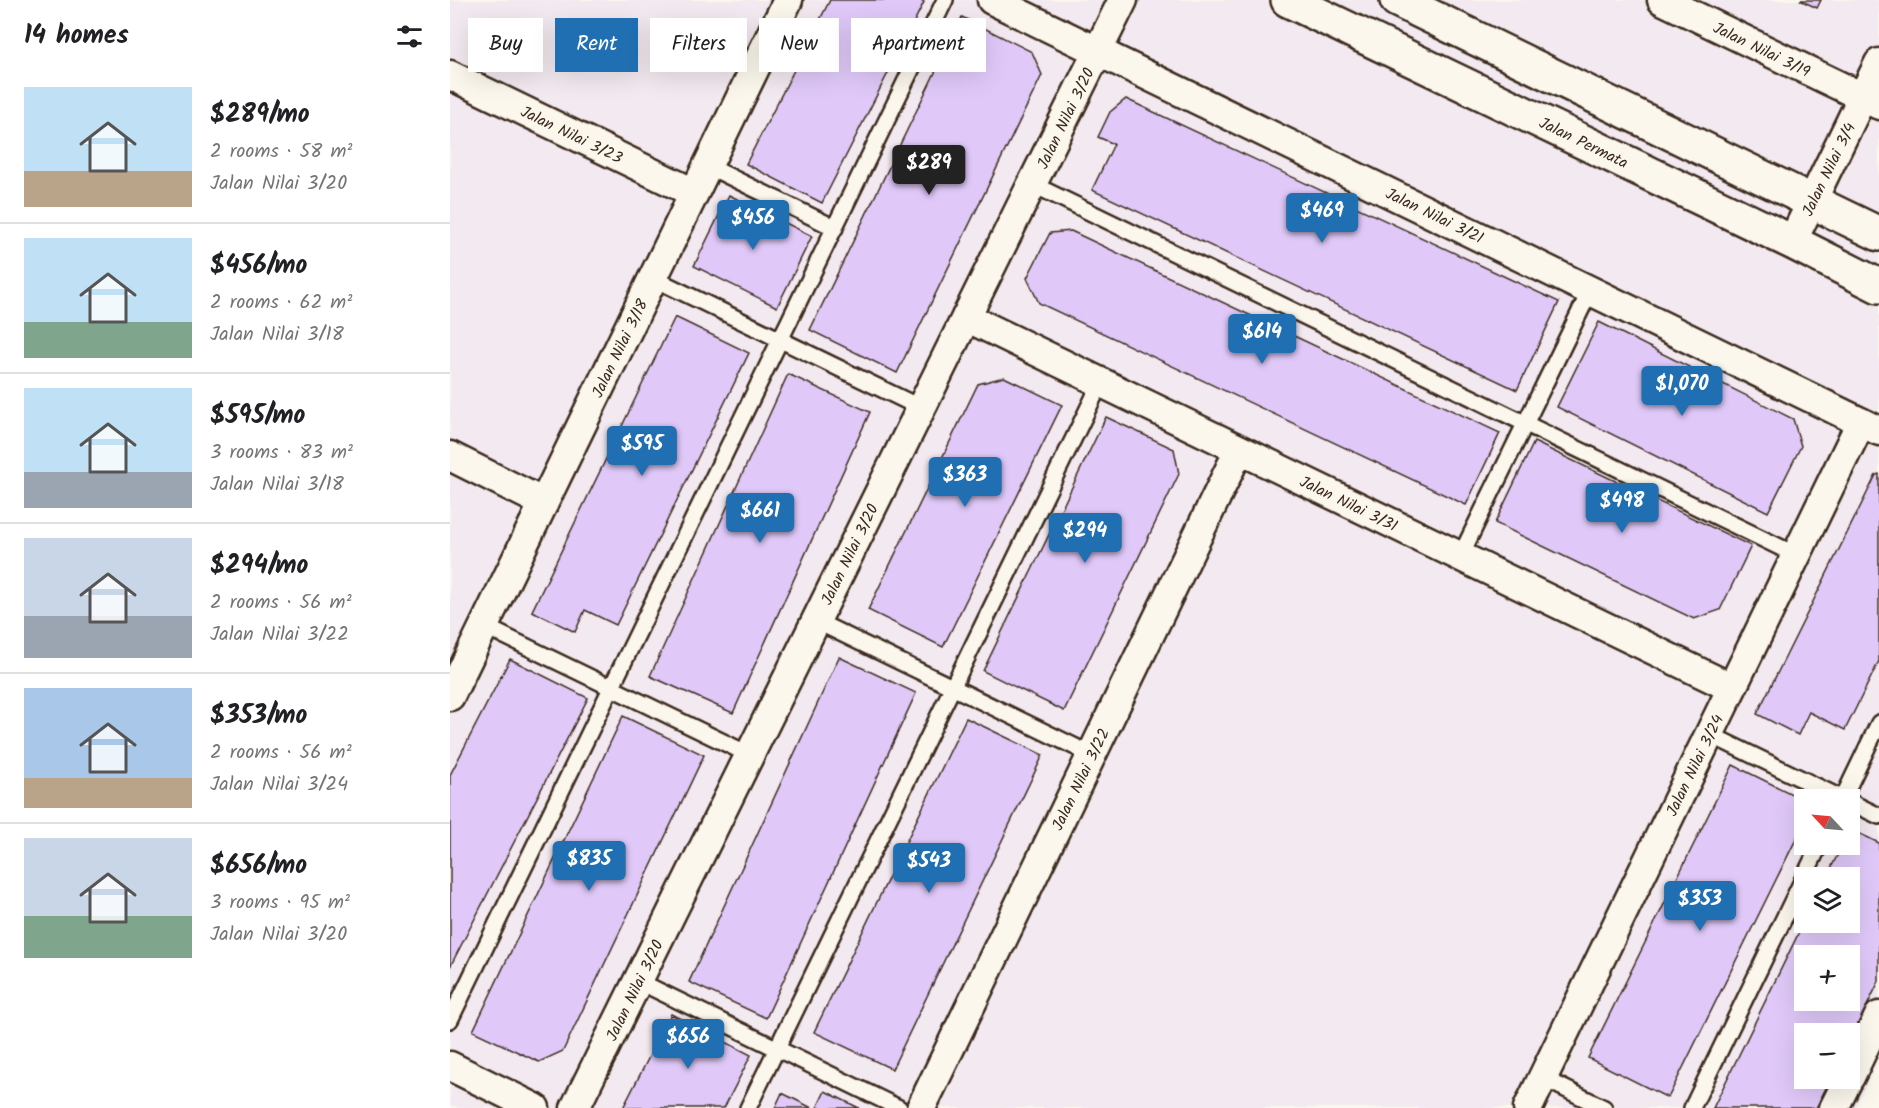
<!DOCTYPE html>
<meta charset="utf-8">
<style>
:root{--surface:#fff;--page:#f2f2f2;--text:#202124;--muted:#757577;--line:#e0e0e0;--accent:#1f6fb2}
body{margin:0;font-family:Kalam,sans-serif;background:var(--page);color:var(--text);height:100vh;display:flex;flex-direction:column;font-size:22px;white-space:nowrap}
*{box-sizing:border-box;margin:0}
p{font-size:20px;color:var(--muted)}
.icon{flex:none;width:33px;height:33px;fill:none;stroke:currentColor;stroke-width:2;stroke-linecap:round;stroke-linejoin:round}
.map{position:relative;flex:1;overflow:hidden}
.drawer{display:flex;flex-direction:column;background:var(--surface);width:450px}
.drawer>*{flex:none}
.top-card{position:absolute;left:18px;top:18px;width:570px;height:54px;display:flex;gap:12px}
.needle{width:39px;rotate:296deg}
.tools{position:absolute;left:1344px;top:789px;display:grid;gap:12px}
.tools a{display:grid;place-items:center;width:66px;height:66px;border-radius:0px;background:var(--surface);box-shadow:0 6px 24px #0002;font-size:30px}
.price{position:absolute;translate:-50% -51px;padding:0 14px;border-radius:6px;background:var(--accent);color:#fff;font-size:20px;line-height:39px;filter:drop-shadow(0 2px 3px #0008)}
.price::after{content:'';position:absolute;left:50%;top:36px;width:18px;height:14px;margin-left:-9px;background:inherit;clip-path:polygon(0 0,100% 0,50% 100%)}
.price.on{background:#222;color:#fff}
ul{padding:0;list-style:none}
li{display:flex;align-items:center;gap:18px;height:150px;padding:0 24px}
li+li{border-top:2px solid var(--line)}
li span{display:grid;place-items:center;flex:none;width:168px;height:120px;border-radius:0px;color:#555}
li>.icon{margin-inline-start:auto}
span .icon{width:72px;height:72px;fill:#fffc;stroke-width:1}
li b{font-size:26px}
h2{display:flex;justify-content:space-between;align-items:center;height:72px;padding:0 24px;font-size:26px}
.pill{padding:0 21px;border-radius:0px;background:var(--surface);box-shadow:0 6px 24px #0002;font-size:21px;line-height:54px}
.pill.on{background:var(--accent);color:#fff}
main{display:flex;flex:1;min-height:0}
.map>svg:first-child{display:block}
.built{fill:#f3e9f0;fill-rule:evenodd}
.building{fill:#e0c9f9;stroke:#3b2a1e;stroke-width:1.5;fill-rule:evenodd}
.lines{fill:none;stroke-linecap:round;stroke-linejoin:round}
.service-casing{stroke:#3b2a1e;stroke-width:20}
.minor-casing{stroke:#3b2a1e;stroke-width:33}
.secondary-casing{stroke:#3b2a1e;stroke-width:38}
.service{stroke:#fbf7ec;stroke-width:15}
.minor{stroke:#fbf7ec;stroke-width:28}
.secondary{stroke:#fbf7ec;stroke-width:33}
.labels{text-anchor:middle;stroke-width:5;stroke-linejoin:round;paint-order:stroke}
.street-label{font-size:16px;fill:#3b2a1e;stroke:#fbf7ec}
</style>
<main>
<section class="drawer">
<h2>14 homes<svg class="icon" aria-label="filters" viewBox="0 0 24 24"><path d="M4 7h16M4 17h16"/><circle cx="9" cy="7" r="2"/><circle cx="15" cy="17" r="2"/></svg></h2>
<ul>
<li><span style="background:linear-gradient(#bfe0f5 70%,#b9a48a 0)"><svg class="icon" aria-label="home" viewBox="0 0 24 24"><path d="M3 11l9-7 9 7M6 9v11h12V9"/></svg></span><div><b>$289/mo</b><p>2 rooms · 58 m²</p><p>Jalan Nilai 3/20</p></div></li>
<li><span style="background:linear-gradient(#bfe0f5 70%,#7fa58c 0)"><svg class="icon" aria-label="home" viewBox="0 0 24 24"><path d="M3 11l9-7 9 7M6 9v11h12V9"/></svg></span><div><b>$456/mo</b><p>2 rooms · 62 m²</p><p>Jalan Nilai 3/18</p></div></li>
<li><span style="background:linear-gradient(#bfe0f5 70%,#9aa5b1 0)"><svg class="icon" aria-label="home" viewBox="0 0 24 24"><path d="M3 11l9-7 9 7M6 9v11h12V9"/></svg></span><div><b>$595/mo</b><p>3 rooms · 83 m²</p><p>Jalan Nilai 3/18</p></div></li>
<li><span style="background:linear-gradient(#c9d6e8 65%,#9aa5b1 0)"><svg class="icon" aria-label="home" viewBox="0 0 24 24"><path d="M3 11l9-7 9 7M6 9v11h12V9"/></svg></span><div><b>$294/mo</b><p>2 rooms · 56 m²</p><p>Jalan Nilai 3/22</p></div></li>
<li><span style="background:linear-gradient(#a9c7e8 75%,#b9a48a 0)"><svg class="icon" aria-label="home" viewBox="0 0 24 24"><path d="M3 11l9-7 9 7M6 9v11h12V9"/></svg></span><div><b>$353/mo</b><p>2 rooms · 56 m²</p><p>Jalan Nilai 3/24</p></div></li>
<li><span style="background:linear-gradient(#c9d6e8 65%,#7fa58c 0)"><svg class="icon" aria-label="home" viewBox="0 0 24 24"><path d="M3 11l9-7 9 7M6 9v11h12V9"/></svg></span><div><b>$656/mo</b><p>3 rooms · 95 m²</p><p>Jalan Nilai 3/20</p></div></li>
</ul>
</section>
<div class="map">
<svg width="1429" height="1108" viewBox="0 0 1429 1108">
<rect width="100%" height="100%" fill="#fbf7ec"/>
<filter id="ink" filterUnits="userSpaceOnUse"><feTurbulence type="fractalNoise" baseFrequency=".0167" numOctaves="2"/><feDisplacementMap in="SourceGraphic" scale="12" xChannelSelector="R" yChannelSelector="G"/><feConvolveMatrix kernelMatrix="1 2 1 2 8 2 1 2 1" color-interpolation-filters="sRGB"/></filter>
<g filter="url(#ink)">
<path class="built" d="M0 0H1429V1057L1405 1108H9L0 1105ZM1354 800H1400V844H1354ZM1354 878H1400V922H1354ZM1354 956H1400V1000H1354ZM1354 1034H1400V1078H1354Z"/>
<path class="building" d="M380 0H470L474 2 372 203 296 164Z
M1350 0H1371L1367 8Z
M512 17 582 52 592 75 447 373 360 330Z
M676 99 1109 302 1067 390 642 190 664 144 648 137 660 112Z
M279 195 362 236 327 307 244 266Z
M621 231 1050 433 1016 505 589 303 577 278 600 233Z
M225 317 299 353 166 625 135 610 125 632 82 611Z
M1149 322 1343 419 1351 446 1318 512 1107 407Z
M338 374 420 412 283 713 200 676Z
M554 377 612 405 493 647 418 610 528 384Z
M656 417 724 449 729 474 614 711 533 671Z
M1084 442 1301 546 1270 610 1244 619 1045 523Z
M1429 474V661L1395 730 1359 712 1348 735 1307 714 1426 475Z
M389 657 466 693 316 1018 239 982Z
M60 659 138 698 0 967V775Z
M173 716 254 755 113 1051 89 1062 23 1031Z
M516 718 593 755 442 1069 364 1032Z
M1283 765 1354 800V823L1218 1098 1138 1058Z
M1400 829 1429 843V981L1400 1041V1034H1354V1078H1381L1366 1108H1263L1354 922H1400V878H1376L1393 844H1400ZM1354 956H1400V1000H1354Z
M221 1014 301 1055 274 1108H173Z
M375 1091 409 1108H367Z
M332 1093 362 1108H325Z"/>
<g class="lines">
<defs>
<path id="service" d="M258 166 385 228
M582 184 1346 555
M203 278 471 408
M1010 557 1140 291
M366 621 642 755
M34 626 300 755
M1259 734 1395 800
M1392 800 1429 723
M1400 802 1429 816
M188 981 449 1108
M0 1020 495 0
M1093 1078 1154 1108
M298 1108 651 382
M1242 1108 1370 844"/>
<path id="minor" d="M542 0 1429 431
M1212 0 1429 105
M0 75 244 193
M1342 242 1429 63
M516 317 1282 688
M0 456 94 503
M0 696 338 0
M0 1066 85 1108
M1400 1077 1429 1016
M125 1108 673 0
M471 1108 789 450
M1078 1108 1411 422
M1384 1108 1399 1078"/>
<path id="secondary" d="M838 0 1342 242 1429 286
M947 0 1429 234"/>
</defs>
<use href="#service" class="service-casing"/>
<use href="#minor" class="minor-casing"/>
<use href="#secondary" class="secondary-casing"/>
<use href="#service" class="service"/>
<use href="#minor" class="minor"/>
<use href="#secondary" class="secondary"/>
</g>
</g>
<g class="labels">
<g class="street-label">
<text transform="translate(1312 49) rotate(26)" y="6">Jalan Nilai 3/19</text>
<text transform="translate(615 118) rotate(-64)" y="6">Jalan Nilai 3/20</text>
<text transform="translate(122 134) rotate(26)" y="6">Jalan Nilai 3/23</text>
<text transform="translate(1134 142) rotate(26)" y="6">Jalan Permata</text>
<text transform="translate(1378 169) rotate(-64)" y="6">Jalan Nilai 3/4</text>
<text transform="translate(985 215) rotate(26)" y="6">Jalan Nilai 3/21</text>
<text transform="translate(169 348) rotate(-64)" y="6">Jalan Nilai 3/18</text>
<text transform="translate(899 503) rotate(26)" y="6">Jalan Nilai 3/31</text>
<text transform="translate(399 554) rotate(-64)" y="6">Jalan Nilai 3/20</text>
<text transform="translate(1244 765) rotate(-64)" y="6">Jalan Nilai 3/24</text>
<text transform="translate(630 779) rotate(-64)" y="6">Jalan Nilai 3/22</text>
<text transform="translate(184 990) rotate(-64)" y="6">Jalan Nilai 3/20</text>
</g>
</g>
</svg>
<div class="tools">
<a><svg class="needle" viewBox="-14 -14 28 28"><path d="M0-13l5 13h-10z" fill="#e53935"/><path d="M0 13l5-13h-10z" fill="#757577"/></svg></a>
<a><svg class="icon" aria-label="layers" viewBox="0 0 24 24"><path d="M12 4l9 5-9 5-9-5zM3 14l9 5 9-5"/></svg></a>
<a>+</a>
<a>−</a>
</div>
<b class="price on" style="left:479px;top:196px">$289</b>
<b class="price" style="left:872px;top:244px">$469</b>
<b class="price" style="left:303px;top:251px">$456</b>
<b class="price" style="left:812px;top:365px">$614</b>
<b class="price" style="left:1232px;top:417px">$1,070</b>
<b class="price" style="left:192px;top:477px">$595</b>
<b class="price" style="left:515px;top:508px">$363</b>
<b class="price" style="left:1172px;top:534px">$498</b>
<b class="price" style="left:310px;top:544px">$661</b>
<b class="price" style="left:635px;top:564px">$294</b>
<b class="price" style="left:139px;top:892px">$835</b>
<b class="price" style="left:479px;top:894px">$543</b>
<b class="price" style="left:1250px;top:932px">$353</b>
<b class="price" style="left:238px;top:1070px">$656</b>
<div class="top-card">
<a class="pill">Buy</a>
<a class="pill on">Rent</a>
<a class="pill">Filters</a>
<a class="pill">New</a>
<a class="pill">Apartment</a>
</div>
</div>
</main>
